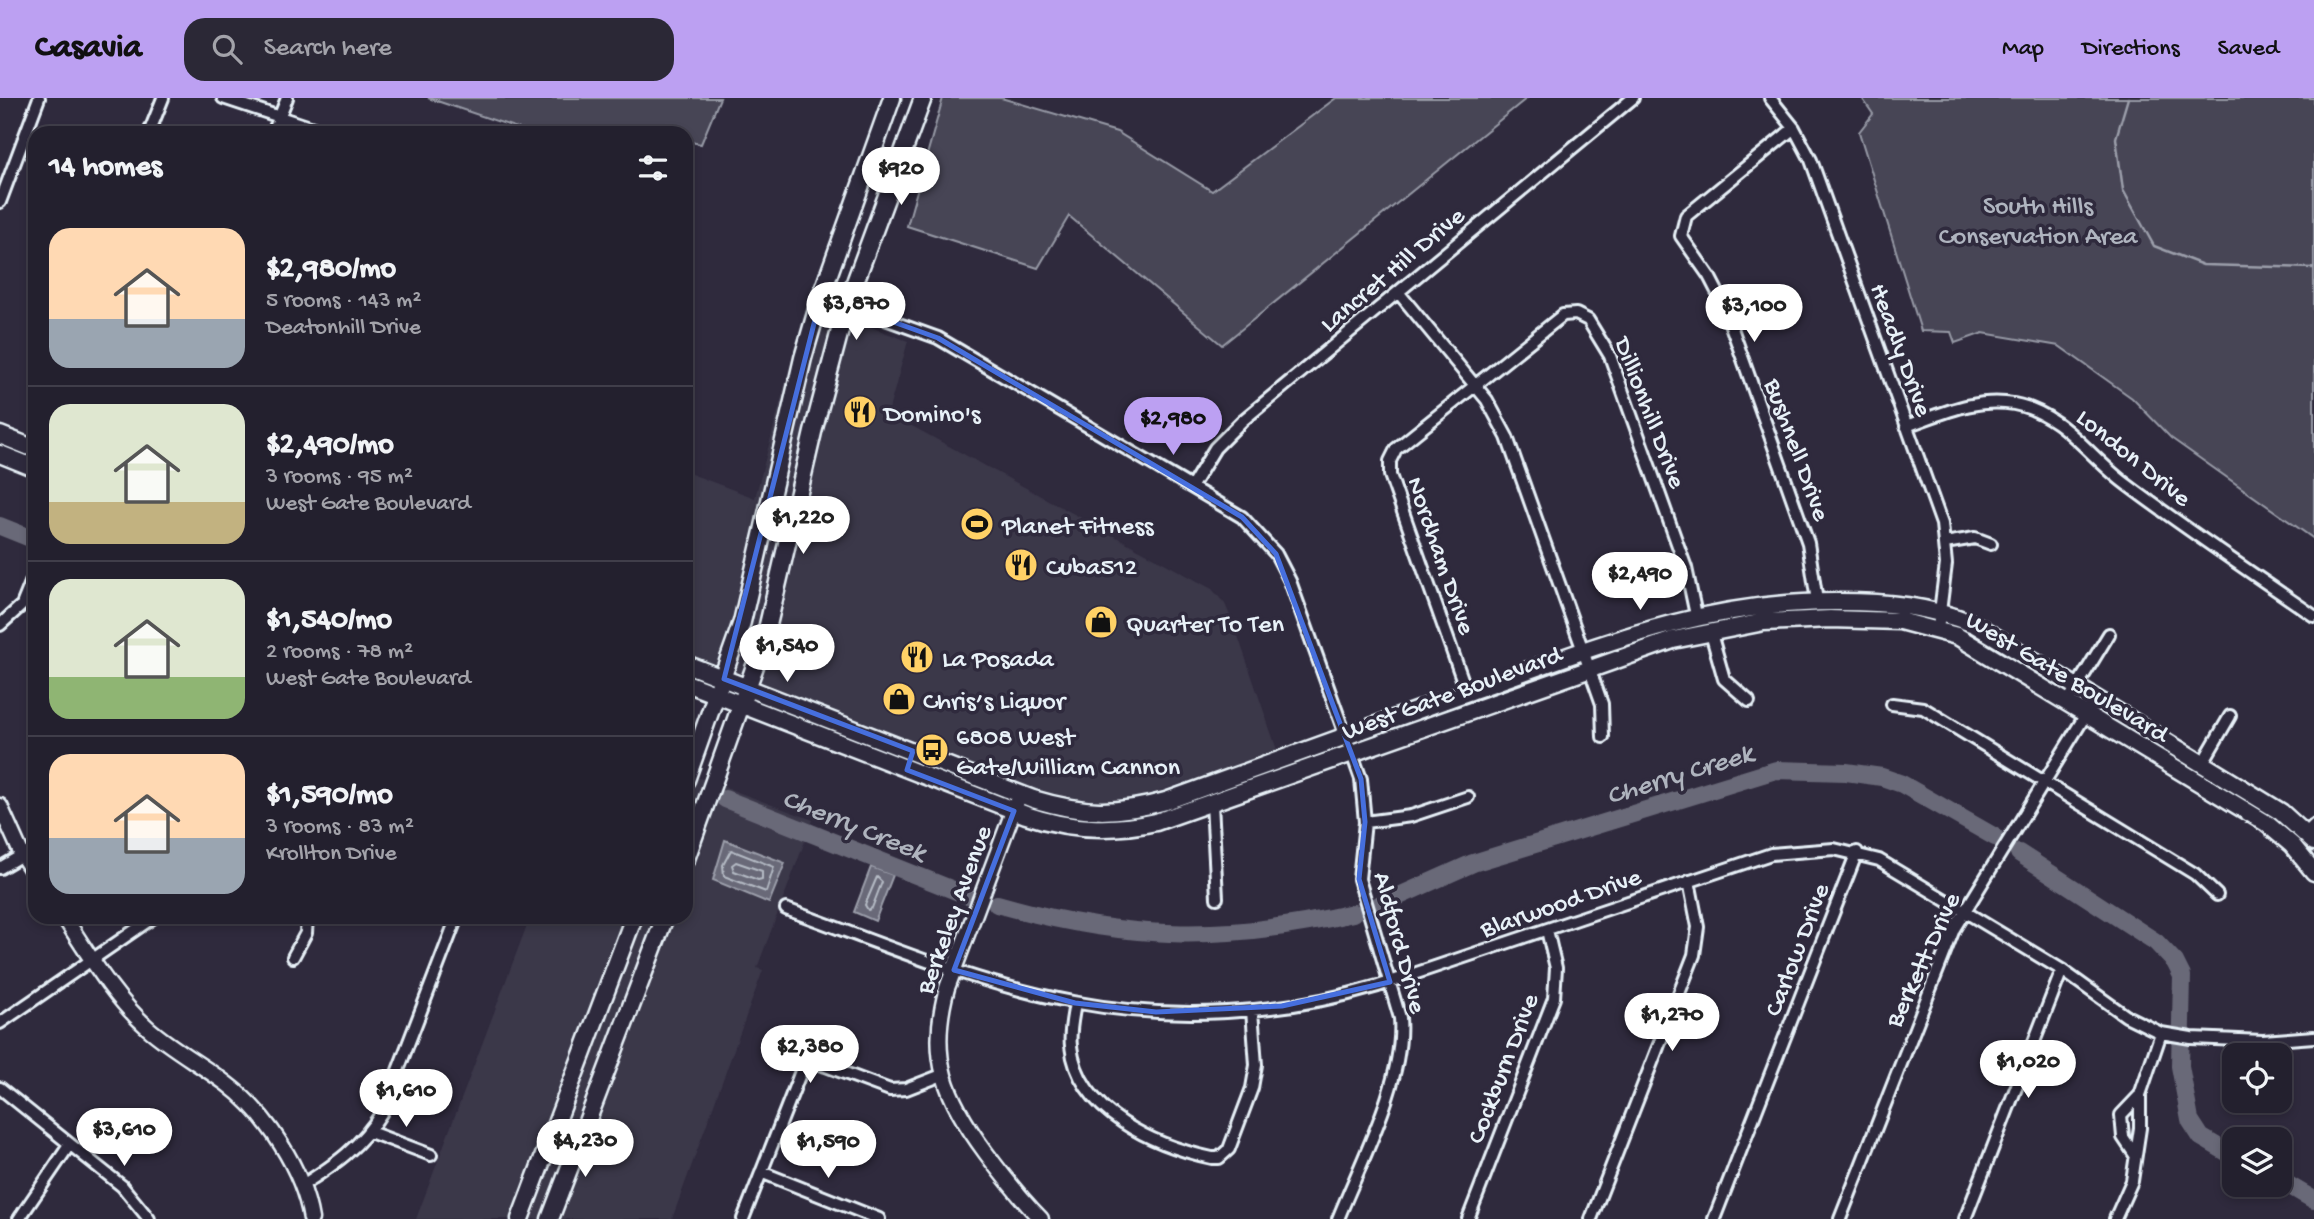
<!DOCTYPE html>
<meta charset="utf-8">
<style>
:root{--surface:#23202e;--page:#2b2836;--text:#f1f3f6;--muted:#a3a3aa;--line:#403e4a;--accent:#bca0f2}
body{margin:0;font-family:"Gochi Hand",sans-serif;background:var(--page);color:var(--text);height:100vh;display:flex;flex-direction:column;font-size:26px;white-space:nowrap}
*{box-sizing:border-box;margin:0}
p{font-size:23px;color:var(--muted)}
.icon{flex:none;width:38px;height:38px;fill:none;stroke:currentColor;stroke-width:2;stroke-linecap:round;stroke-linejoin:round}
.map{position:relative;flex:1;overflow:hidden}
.panel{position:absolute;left:28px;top:28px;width:665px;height:798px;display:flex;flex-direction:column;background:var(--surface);border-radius:21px;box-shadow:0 4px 10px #0003,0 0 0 2px var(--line)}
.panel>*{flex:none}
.tools{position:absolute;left:2222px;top:945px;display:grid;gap:14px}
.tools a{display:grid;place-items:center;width:70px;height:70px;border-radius:14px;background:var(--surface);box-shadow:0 4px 10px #0003,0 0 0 2px var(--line);font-size:35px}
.price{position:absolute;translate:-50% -60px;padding:0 16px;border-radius:24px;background:#fff;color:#222;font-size:23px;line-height:46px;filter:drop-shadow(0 2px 4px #0008)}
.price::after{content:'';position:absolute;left:50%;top:42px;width:21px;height:16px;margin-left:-10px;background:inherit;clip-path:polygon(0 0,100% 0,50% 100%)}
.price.on{background:var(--accent);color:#111}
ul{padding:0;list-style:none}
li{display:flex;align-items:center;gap:21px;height:175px;padding:0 21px}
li+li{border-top:2px solid var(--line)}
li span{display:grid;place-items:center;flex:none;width:196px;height:140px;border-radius:21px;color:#555}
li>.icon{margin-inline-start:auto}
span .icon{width:84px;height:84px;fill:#fffc;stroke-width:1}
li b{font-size:30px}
h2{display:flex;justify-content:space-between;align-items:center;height:84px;padding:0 21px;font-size:30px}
header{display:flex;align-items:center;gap:42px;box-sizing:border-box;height:98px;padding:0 35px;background:var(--accent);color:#111}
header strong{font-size:33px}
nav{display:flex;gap:38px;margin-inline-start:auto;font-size:24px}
.search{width:490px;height:63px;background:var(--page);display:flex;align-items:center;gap:18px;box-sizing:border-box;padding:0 24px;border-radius:21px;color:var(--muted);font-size:26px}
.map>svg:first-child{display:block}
.built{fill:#3b3749}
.green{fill:#464455;stroke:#979aa6;stroke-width:2}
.water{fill:#696978;stroke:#9c9fab;stroke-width:2}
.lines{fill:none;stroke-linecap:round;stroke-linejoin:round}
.shore{stroke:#b5bbc5;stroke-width:2}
.stream{stroke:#9c9fab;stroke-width:2.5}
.river{stroke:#696978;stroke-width:18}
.minor-casing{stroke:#e8f1f8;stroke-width:16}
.tertiary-casing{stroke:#e8f1f8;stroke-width:19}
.secondary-casing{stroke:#e8f1f8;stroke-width:21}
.minor{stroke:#2f2a3d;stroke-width:10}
.tertiary{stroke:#2f2a3d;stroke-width:14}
.secondary{stroke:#2f2a3d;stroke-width:16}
.marked{fill:none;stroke:#466fde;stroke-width:5;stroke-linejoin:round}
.labels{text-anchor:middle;stroke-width:7;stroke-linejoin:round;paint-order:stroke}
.park-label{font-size:26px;fill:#afb4bf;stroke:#2f2a3d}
.street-label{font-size:26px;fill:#e8f1f8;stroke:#2f2a3d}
.poi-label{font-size:26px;fill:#e8f1f8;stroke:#2f2a3d;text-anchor:start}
.water-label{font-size:28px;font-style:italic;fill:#afb4be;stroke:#2f2a3d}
</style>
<header>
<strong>Casavia</strong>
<div class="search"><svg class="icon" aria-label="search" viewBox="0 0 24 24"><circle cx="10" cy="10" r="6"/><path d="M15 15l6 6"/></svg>Search here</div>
<nav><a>Map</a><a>Directions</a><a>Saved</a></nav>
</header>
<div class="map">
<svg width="2314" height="1121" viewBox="0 0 2314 1121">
<rect width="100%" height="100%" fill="#2f2a3d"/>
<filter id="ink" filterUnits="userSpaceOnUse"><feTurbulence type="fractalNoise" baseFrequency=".0143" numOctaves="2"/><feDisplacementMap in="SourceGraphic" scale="14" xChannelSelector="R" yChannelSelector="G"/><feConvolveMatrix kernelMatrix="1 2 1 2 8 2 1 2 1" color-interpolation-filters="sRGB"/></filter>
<g filter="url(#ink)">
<path class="built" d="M805 211 860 225 908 243 888 315 1212 491 1225 506 1236 532 1277 652 1142 699 1110 705 1078 704 1036 694 686 557V374L755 400Z
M686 675 813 722 757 870 763 872 672 1121H416L530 819H686Z"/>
<path class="green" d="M428 0H720L701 46 686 43V35H532Z
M943 0H1001L1117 34 1212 93 1336 0H1527L1222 247 1069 118 1038 170 907 128Z
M1862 0H2314V441L2171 340 2132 300 2059 248 1983 235 1955 245 1951 234 1921 233 1859 34 1873 16Z"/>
<path class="water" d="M725 742 785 765 769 805 713 782Z
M871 769 893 777 875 823 854 814Z"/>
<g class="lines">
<path class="shore" d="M731 752 774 769 766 794 724 778 723 767Z
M736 764 762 773V781L758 782 734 773 732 767Z
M877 779 882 784 872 810 868 812 865 807Z"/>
<path class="stream" d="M2128 0 2116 40 2123 92 2154 148 2203 167 2314 170"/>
<path class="river" d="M0 428 35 442
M725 701 966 797
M2019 755 2156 844 2175 864 2182 878 2180 968 2190 1022 2201 1039 2235 1059
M997 806C1124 842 1224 845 1353 815
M1379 807 1473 765 1776 672 1846 674 1882 679 1902 686 1995 739
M2280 1082 2314 1102"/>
<defs>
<path id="minor" d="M223 0 328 35
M1770 0 1794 30 1811 62 1942 426 1946 466 1938 530
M1794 30 1686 118 1681 138 1709 178 1723 205 1808 445 1817 503
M149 35 163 0
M273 35 287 0
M0 104 39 0
M1398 194 1487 302 1507 339 1602 606 1603 639
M821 198 938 240 1242 419 1276 456 1290 483 1361 681 1365 724 1359 781 1400 920C1405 982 1361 1063 1338 1121
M1906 328C1941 316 1976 299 2014 306 2063 315 2089 359 2126 386 2187 432 2251 474 2314 518
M1192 388 1215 350 1242 323 1633 0
M1945 445 1975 440 1991 446
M0 527 22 507 35 475
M1710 532 1724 581 1749 603
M1467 595 1390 377V363L1396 351 1563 217 1576 216 1588 222 1610 258 1686 470 1696 517
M2068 603 2109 536
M1892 606 1923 610 2195 776 2217 797
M2202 666 2230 618
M1212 705 1217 800
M1365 724 1411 718 1468 699
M2306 735 2314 727
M0 770 22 757
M786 811C880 845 975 886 1073 904 1173 923 1281 917 1378 888L1771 756 1834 751 1879 762 2062 872 2126 918 2161 935 2191 940 2263 943 2314 939
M293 859 306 835 307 819
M1075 905C1073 919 1069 934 1071 948 1078 1015 1156 1048 1212 1060H1219L1229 1051 1252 990 1256 967 1252 912
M0 925 154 819
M0 990 122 1088 149 1121
M370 1034 431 1057
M2135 1057 2123 1039 2121 1017 2140 997
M761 1074 879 1121
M301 1088C334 1067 361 1049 382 1014L457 819
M19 1121 70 1046
M743 1121 803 968 815 965 826 968 890 992 906 991 942 977
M1468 1121 1554 900 1556 870 1547 832
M1591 1121 1694 857 1698 829 1689 783
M1714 1121 1857 754
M1840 1121 1954 831 2096 600
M1965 1121 2062 872
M2115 1121 2132 1083 2140 1030V997L2161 935"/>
<path id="tertiary" d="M1017 703 947 890C928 959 945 999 986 1055 1003 1078 1020 1100 1041 1121
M0 708 22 757 35 777
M64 819C89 857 113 899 148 930 172 951 202 967 227 986 267 1016 303 1072 311 1121"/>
<path id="secondary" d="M0 337 35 351
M0 356 35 370
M686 566 1033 701C1083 716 1115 717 1166 703 1265 667 1365 631 1465 595 1593 550 1701 503 1839 504 1888 504 1928 508 1974 526L2281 714 2314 744
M686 585 1026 717C1070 732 1111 734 1156 724L1673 542 1764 524 1830 521 1900 523 1957 538 2266 725 2292 747 2314 774
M686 682 742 524 803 260 821 198 892 0
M686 761 765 540 813 334 847 206 923 0
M520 1121 634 819
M550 1121 665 819"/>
</defs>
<use href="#minor" class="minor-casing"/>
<use href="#tertiary" class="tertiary-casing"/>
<use href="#secondary" class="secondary-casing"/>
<use href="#minor" class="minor"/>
<use href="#tertiary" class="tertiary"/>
<use href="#secondary" class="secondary"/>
</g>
</g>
<path class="marked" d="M821 198 938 240 1242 419 1276 456 1361 681 1365 724 1359 781 1390 884 1282 908 1156 914 1075 905 954 872 1014 713 907 672 913 653 724 581Z"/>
<defs>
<symbol id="restaurant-disc" viewBox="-11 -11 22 22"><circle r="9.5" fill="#ffd166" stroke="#2f2a3d"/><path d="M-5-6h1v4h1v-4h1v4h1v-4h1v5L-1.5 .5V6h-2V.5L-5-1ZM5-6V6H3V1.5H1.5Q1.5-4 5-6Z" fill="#111"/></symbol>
<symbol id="stadium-disc" viewBox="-11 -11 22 22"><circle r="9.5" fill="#ffd166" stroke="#2f2a3d"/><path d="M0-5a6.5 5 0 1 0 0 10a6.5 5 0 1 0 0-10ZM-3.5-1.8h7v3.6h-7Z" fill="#111"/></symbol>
<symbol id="shop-disc" viewBox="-11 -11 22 22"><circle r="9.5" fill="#ffd166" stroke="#2f2a3d"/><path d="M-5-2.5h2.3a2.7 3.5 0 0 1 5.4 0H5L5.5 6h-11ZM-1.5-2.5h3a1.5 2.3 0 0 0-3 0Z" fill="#111"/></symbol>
<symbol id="bus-disc" viewBox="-11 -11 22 22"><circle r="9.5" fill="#ffd166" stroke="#2f2a3d"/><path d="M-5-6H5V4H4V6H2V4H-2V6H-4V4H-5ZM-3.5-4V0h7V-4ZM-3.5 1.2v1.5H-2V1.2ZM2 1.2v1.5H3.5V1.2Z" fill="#111"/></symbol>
</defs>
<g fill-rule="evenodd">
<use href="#restaurant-disc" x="841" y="295" width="38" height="38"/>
<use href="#stadium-disc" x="958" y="407" width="38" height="38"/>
<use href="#restaurant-disc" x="1002" y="448" width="38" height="38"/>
<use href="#shop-disc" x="1082" y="505" width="38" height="38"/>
<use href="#restaurant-disc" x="898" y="540" width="38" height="38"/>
<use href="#shop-disc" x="880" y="582" width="38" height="38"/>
<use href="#bus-disc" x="913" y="633" width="38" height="38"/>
</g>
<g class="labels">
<g class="park-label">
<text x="2038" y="115">South Hills<tspan x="2038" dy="30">Conservation Area</tspan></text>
</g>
<g class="street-label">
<text transform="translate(1391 170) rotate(-40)" y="9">Lancret Hill Drive</text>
<text transform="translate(1903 251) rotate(70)" y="9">Headly Drive</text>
<text transform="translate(1652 314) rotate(69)" y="9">Dillionhill Drive</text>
<text transform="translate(1799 351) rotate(70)" y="9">Bushnell Drive</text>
<text transform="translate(2135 358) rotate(39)" y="9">London Drive</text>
<text transform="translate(1443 457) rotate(71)" y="9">Nordham Drive</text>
<text transform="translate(2068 577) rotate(31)" y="9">West Gate Boulevard</text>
<text transform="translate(1451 593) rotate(-20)" y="9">West Gate Boulevard</text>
<text transform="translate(1560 803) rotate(-19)" y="9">Blarwood Drive</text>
<text transform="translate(952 811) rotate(-70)" y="9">Berkeley Avenue</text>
<text transform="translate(1402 844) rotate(75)" y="9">Aldford Drive</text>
<text transform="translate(1795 851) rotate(-69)" y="9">Carlow Drive</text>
<text transform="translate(1921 861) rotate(-65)" y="9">Berkett Drive</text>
<text transform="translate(1501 970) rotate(-69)" y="9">Cockburn Drive</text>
</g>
<g class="poi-label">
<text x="884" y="323">Domino's</text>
<text x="1002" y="435">Planet Fitness</text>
<text x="1046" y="476">Cuba512</text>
<text x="1126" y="533">Quarter To Ten</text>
<text x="942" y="568">La Posada</text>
<text x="923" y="610">Chris’s Liquor</text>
<text x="956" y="646">6808 West<tspan x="956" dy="30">Gate/William Cannon</tspan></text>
</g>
<g class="water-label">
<text transform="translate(1679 674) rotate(-17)" y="10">Cherry Creek</text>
<text transform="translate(855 725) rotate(22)" y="10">Cherry Creek</text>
</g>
</g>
</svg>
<div class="tools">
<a><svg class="icon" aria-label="locate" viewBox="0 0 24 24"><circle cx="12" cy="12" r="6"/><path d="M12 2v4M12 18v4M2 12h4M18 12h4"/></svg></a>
<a><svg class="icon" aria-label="layers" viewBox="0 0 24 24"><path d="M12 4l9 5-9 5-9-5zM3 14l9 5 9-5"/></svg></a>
</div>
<b class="price" style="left:901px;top:109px">$920</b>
<b class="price" style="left:856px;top:244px">$3,870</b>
<b class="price" style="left:1754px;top:246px">$3,100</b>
<b class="price on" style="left:1173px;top:359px">$2,980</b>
<b class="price" style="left:803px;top:458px">$1,220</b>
<b class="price" style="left:1640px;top:514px">$2,490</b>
<b class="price" style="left:787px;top:586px">$1,540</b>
<b class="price" style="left:1672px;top:955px">$1,270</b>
<b class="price" style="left:810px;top:987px">$2,380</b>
<b class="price" style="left:2028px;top:1002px">$1,020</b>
<b class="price" style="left:406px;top:1031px">$1,610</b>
<b class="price" style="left:124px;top:1070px">$3,610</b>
<b class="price" style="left:585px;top:1081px">$4,230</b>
<b class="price" style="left:828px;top:1082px">$1,590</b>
<section class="panel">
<h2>14 homes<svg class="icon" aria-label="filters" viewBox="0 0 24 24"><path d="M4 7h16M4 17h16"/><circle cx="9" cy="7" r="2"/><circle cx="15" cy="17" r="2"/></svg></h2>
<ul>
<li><span style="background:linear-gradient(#ffd9b3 65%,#9aa5b1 0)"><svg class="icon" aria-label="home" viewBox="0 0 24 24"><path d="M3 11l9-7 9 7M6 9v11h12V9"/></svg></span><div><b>$2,980/mo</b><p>5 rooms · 143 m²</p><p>Deatonhill Drive</p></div></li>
<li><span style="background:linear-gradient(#dfe7d0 70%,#c2b280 0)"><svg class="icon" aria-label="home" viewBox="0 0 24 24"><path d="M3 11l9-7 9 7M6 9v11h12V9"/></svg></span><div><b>$2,490/mo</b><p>3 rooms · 95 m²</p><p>West Gate Boulevard</p></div></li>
<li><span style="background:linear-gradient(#dfe7d0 70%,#8fb573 0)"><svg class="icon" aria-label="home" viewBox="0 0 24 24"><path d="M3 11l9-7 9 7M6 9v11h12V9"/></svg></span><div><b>$1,540/mo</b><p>2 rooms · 78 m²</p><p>West Gate Boulevard</p></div></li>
<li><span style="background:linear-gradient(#ffd9b3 60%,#9aa5b1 0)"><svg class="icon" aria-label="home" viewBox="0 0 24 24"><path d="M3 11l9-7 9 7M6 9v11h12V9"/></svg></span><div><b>$1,590/mo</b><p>3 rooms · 83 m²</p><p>Krollton Drive</p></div></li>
</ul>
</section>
</div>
